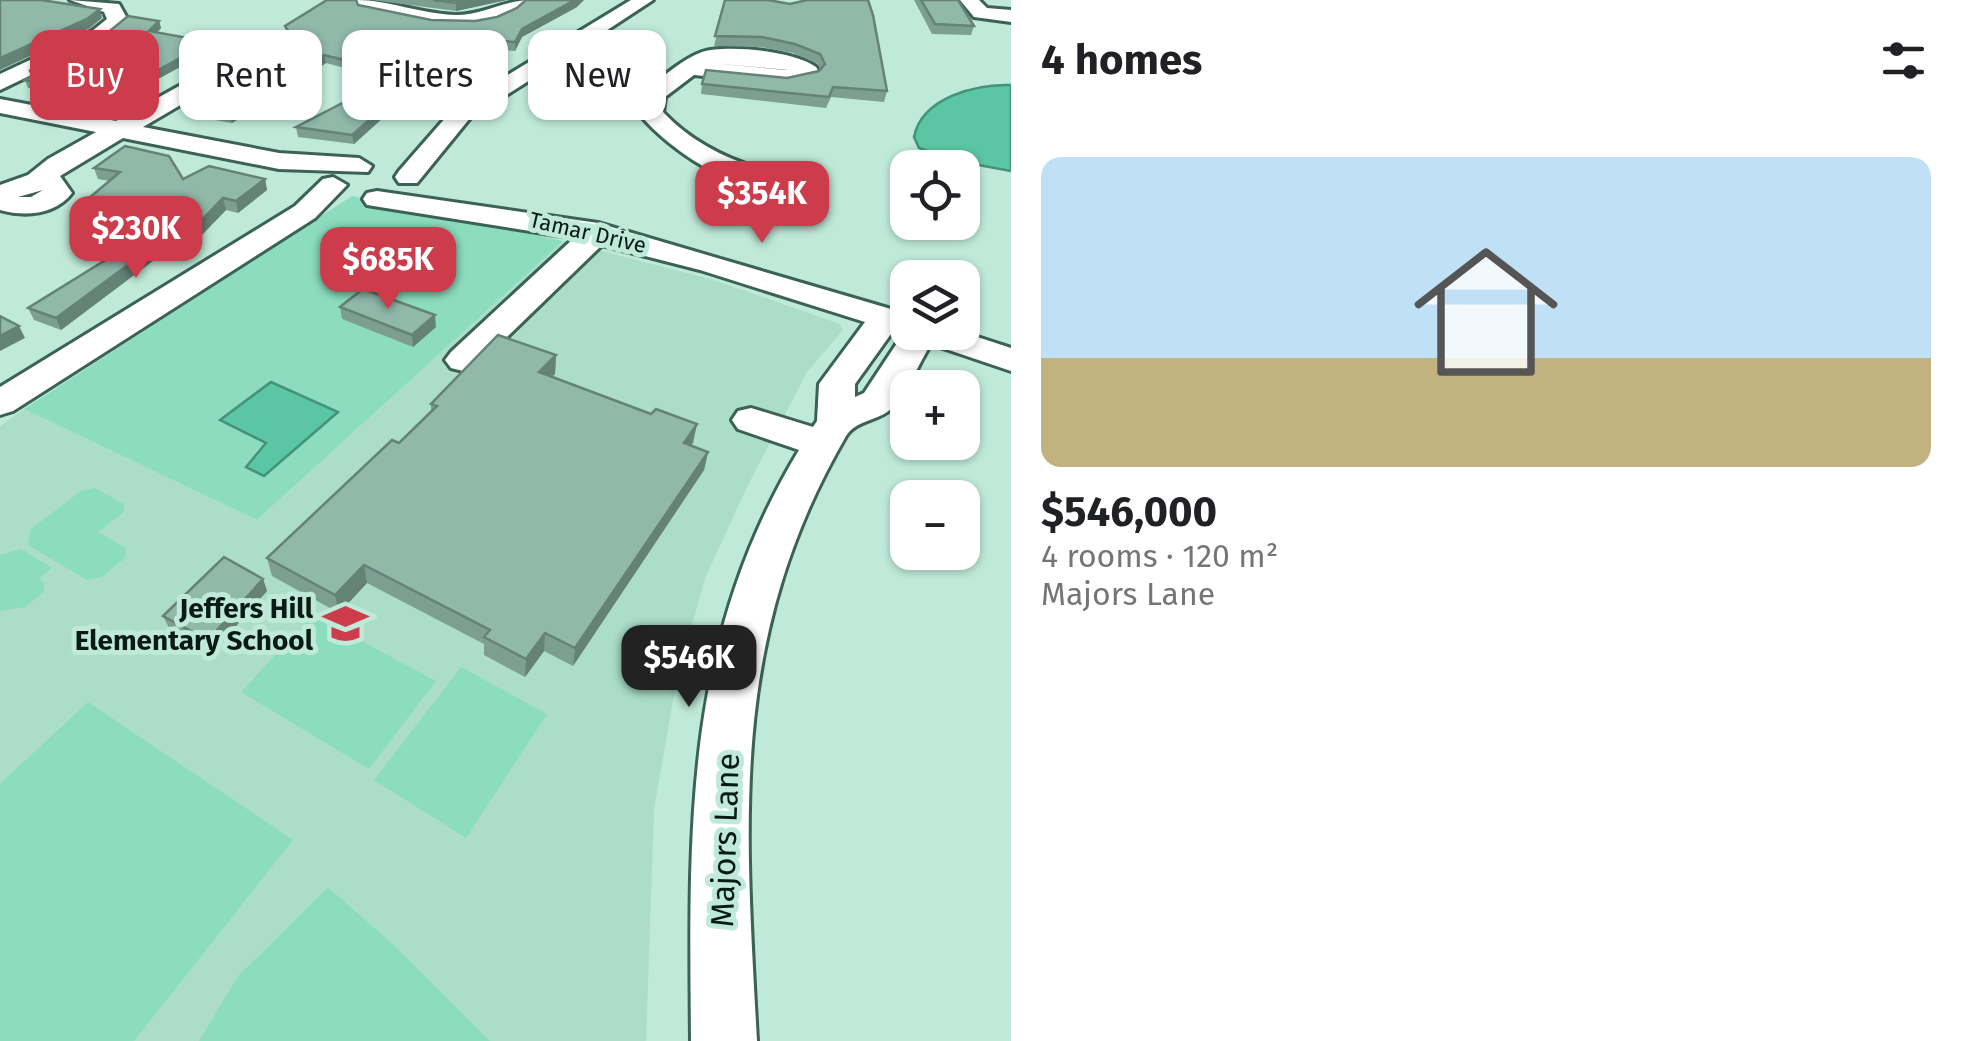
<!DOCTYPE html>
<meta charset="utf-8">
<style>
:root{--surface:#fff;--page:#f2f2f2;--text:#202124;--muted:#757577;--accent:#cc3c4a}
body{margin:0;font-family:"Fira Sans",sans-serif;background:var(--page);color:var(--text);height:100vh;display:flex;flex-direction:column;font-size:38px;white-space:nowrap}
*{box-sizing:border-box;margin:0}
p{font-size:32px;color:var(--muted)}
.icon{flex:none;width:55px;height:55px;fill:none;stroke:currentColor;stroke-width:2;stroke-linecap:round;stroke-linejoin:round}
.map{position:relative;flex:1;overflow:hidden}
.sheet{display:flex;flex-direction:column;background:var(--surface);width:950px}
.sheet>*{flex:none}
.hud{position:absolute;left:30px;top:30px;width:830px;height:90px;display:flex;gap:20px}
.buttons{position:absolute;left:890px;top:150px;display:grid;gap:20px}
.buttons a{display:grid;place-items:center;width:90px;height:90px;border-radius:20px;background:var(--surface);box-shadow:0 2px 8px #0004;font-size:50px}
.price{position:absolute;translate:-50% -85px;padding:0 22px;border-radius:20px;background:var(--accent);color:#fff;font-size:32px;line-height:65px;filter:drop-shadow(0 2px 5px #0008)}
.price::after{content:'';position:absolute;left:50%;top:60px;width:30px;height:22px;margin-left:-15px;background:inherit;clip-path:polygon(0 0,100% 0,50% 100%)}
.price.current{background:#222;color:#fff}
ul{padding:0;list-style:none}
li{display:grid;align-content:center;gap:20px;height:530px;padding:0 30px}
li span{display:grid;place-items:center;height:310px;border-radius:20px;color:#555}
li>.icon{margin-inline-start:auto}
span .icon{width:180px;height:180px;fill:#fffc;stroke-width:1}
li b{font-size:42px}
h2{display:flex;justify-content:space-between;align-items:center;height:120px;padding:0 30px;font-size:42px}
.chip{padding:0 35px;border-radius:20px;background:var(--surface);box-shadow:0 2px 8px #0004;font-size:35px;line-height:90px}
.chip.current{background:var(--accent);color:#fff}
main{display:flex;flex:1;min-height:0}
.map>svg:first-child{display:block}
.built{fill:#abddc9}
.green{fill:#8cddc0}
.water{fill:#5bc6a4;stroke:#439279;stroke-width:2.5}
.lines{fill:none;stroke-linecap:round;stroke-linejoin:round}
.minor-casing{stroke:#3c6255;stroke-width:6}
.minor{fill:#fff;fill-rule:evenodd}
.wall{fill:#7c9f92}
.shaded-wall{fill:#658277}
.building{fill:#90b9aa;stroke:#658277;stroke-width:2.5}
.labels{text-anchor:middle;stroke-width:10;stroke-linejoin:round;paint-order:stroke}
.far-street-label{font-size:22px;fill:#0a1a15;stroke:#bfead9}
.poi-label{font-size:28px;font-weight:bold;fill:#0a1a15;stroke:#bfead9;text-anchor:end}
.near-street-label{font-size:32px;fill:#0a1a15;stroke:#bfead9}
</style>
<main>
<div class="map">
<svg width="1011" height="1041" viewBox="0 0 1011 1041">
<rect width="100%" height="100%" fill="#bfead9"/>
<path class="built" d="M563 241 714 280 840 324 843 330 807 372 748 485 706 576 678 672 654 809 646 1041H0V426L24 409 257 520Z"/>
<path class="green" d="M352 196 563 241 257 520 24 409Z
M95 488 124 504V512L98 532 126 548 125 558 102 577 87 580 28 545 31 529 81 491Z
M21 549 52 568 39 578 44 583V592L25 607 0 611V555Z
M313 615 436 681 369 769 241 692Z
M461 667 547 714 466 838 374 780Z
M88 702 293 840 134 1041H0V784Z
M328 887 400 951 490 1041H199L238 976Z"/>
<path class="water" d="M1011 85V171L951 160 919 148 914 137C922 97 976 84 1011 85Z
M271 382 338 412 264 476 246 467 266 443 220 420Z"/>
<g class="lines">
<defs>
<path id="minor" d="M70 0 119 4 128 20 106 39 0 90V74L92 31 107 19 104 12Z
M357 0C388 0 421 14 456 15 484 15 504 0 531 0 491 42 419 25 369 13L360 10Z
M631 0H653L554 65 650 87C665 75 683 59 702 52 727 44 794 51 816 67L819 72 816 77 784 84 694 75 665 97 663 112C693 144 732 162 775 173L778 179 775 185C734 195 668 147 643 118L639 113 642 99 538 75 470 118 417 183H399L395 177 399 171 454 108 470 98 408 83 405 78 408 73 416 71 486 88ZM712 63 788 70H784Z
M960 0H979L987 8 1011 10V22L974 17Z
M228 52 253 56 262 63 246 78 223 80 143 127 279 153 359 158 372 166 368 172 279 169 123 138 60 176 72 193C55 215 25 217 0 210V185L28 175 48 159 96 132 0 113V99L116 121 201 74 198 70 209 57ZM43 190 31 197H18Z
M333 177 347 185 315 218 13 411 0 415V387L295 206 323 179Z
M377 191 598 223 908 314V332H962L1011 348V371L931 344C919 363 907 393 891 409 878 421 856 420 846 436 729 637 745 818 757 1041H691C689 826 684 641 799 450L738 429 732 420 738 411 751 408 813 427 817 421 819 384 865 322 700 270 602 245 475 368 463 371 451 368 445 360 451 352 574 238 367 205 363 199 367 193ZM893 331 903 334 864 393 855 397V384Z"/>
</defs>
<use href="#minor" class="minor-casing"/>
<use href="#minor" class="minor"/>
</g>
<path class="wall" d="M371 0H507L456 11Z
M725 0 887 91 884 102 831 97 826 108 701 94 702 84 787 78 820 70 818 64 793 53 760 47 714 46Z
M914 0H958L974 26 971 35 932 34Z
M358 5 431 20 475 21 577 7 522 37 515 51 489 49 461 78 417 67 407 69 403 74 404 76 437 94 423 102 406 97 354 144 298 137 296 127 378 85 377 80 382 78 326 63 232 123 198 117 196 108 294 46 287 34 285 26Z
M159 21 161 28 157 33 210 42 211 50 116 102 28 88 25 80 31 77 29 71Z
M94 168 183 179H265L267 190 238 213 226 210 196 241 182 239 61 330 34 320 28 308 120 251 153 219 92 211 88 199 109 181 98 179Z
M340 307 436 327 413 347 342 319Z
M556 355 555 374 552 377 651 414 697 424 691 445 708 452 704 470 573 666 544 651 525 677 484 655V644L367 583 339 613 272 576 267 558 399 443 431 412V404Z
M263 579 267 591 213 652 169 628 163 616Z"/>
<path class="shaded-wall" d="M470 0H507L456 11V3Z
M575 0H584L577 7 522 37 515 51V42L522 29Z
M100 9 102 18 90 28 0 70V58Z
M159 21 161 28 151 39 149 31Z
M489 40V49L461 78V69Z
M210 42 211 50 116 102 113 94Z
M324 55 326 63 232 123 230 114Z
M416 58 417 67 407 69 402 76 401 67 406 60Z
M437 85V94L423 102V93Z
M406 88V97L354 144 352 135Z
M265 179 267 190 238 213 236 201Z
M223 198 226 210 196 241 192 230Z
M178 228 182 239 61 330 56 318Z
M435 315 436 327 413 347 412 335Z
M19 326 25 338 0 351V336Z
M556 355 555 374 539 390V372Z
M697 424 693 443 680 461 684 443Z
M708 452 704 470 573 666 575 648Z
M364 565 367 583 339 613 335 595Z
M263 579 267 591 213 652 208 640Z
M545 633 544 651 525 677 526 659Z"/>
<path class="building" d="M0 0H41L100 9 87 19 0 58Z
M327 0H356L358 5 431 20 475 21 497 17 517 8 526 0H575L522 29 515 42 489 40 461 69 416 58 406 60 401 67 404 76 437 85 423 93 406 88 352 135 296 127 383 82 377 80 393 72 324 55 230 114 196 108 296 44 285 26Z
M433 0H470L456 3Z
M725 0H768L790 4 807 0H868L873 15 887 91 833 87 829 97 702 84 706 70 787 78 819 71 825 64 820 54 795 44 762 37 715 36Z
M921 0H958L974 26 935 24Z
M128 16 159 21 149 31 210 42 113 94 25 80 40 71H29L105 35Z
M125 146 169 156 183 179 209 166 265 179 236 201 223 198 192 230 178 228 56 318 28 308 120 251 163 209 88 199 120 172 94 168Z
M363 289 435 315 412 335 340 307Z
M0 316 19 326 0 336Z
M498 335 556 355 539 372 651 414 656 409 697 424 684 443 708 452 575 648 545 633 526 659 484 637 490 630 364 565 335 595 267 558 392 440 399 443 437 406 431 404Z
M224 557 263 579 208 640 163 616Z"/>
<defs>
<symbol id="school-bare" viewBox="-9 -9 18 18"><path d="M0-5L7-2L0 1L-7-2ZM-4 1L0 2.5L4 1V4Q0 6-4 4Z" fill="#cc3c4a" stroke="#bfead9" stroke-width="2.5" paint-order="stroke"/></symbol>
</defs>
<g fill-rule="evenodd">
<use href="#school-bare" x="314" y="592" width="63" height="63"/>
</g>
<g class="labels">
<g class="far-street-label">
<text transform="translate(588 232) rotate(13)" y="8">Tamar Drive</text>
</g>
<g class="poi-label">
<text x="313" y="618">Jeffers Hill<tspan x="313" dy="32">Elementary School</tspan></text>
</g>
<g class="near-street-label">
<text transform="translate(725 840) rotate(-88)" y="11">Majors Lane</text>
</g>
</g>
</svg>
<div class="buttons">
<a><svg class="icon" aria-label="locate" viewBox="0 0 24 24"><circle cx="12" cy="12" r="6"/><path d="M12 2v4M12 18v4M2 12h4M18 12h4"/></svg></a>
<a><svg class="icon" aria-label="layers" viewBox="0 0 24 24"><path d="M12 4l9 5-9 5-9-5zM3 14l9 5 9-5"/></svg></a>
<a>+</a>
<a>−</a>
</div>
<b class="price" style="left:762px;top:246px">$354K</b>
<b class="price" style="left:136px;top:281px">$230K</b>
<b class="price" style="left:388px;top:312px">$685K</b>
<b class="price current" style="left:689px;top:710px">$546K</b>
<div class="hud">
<a class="chip current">Buy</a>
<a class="chip">Rent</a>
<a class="chip">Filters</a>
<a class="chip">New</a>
</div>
</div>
<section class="sheet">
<h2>4 homes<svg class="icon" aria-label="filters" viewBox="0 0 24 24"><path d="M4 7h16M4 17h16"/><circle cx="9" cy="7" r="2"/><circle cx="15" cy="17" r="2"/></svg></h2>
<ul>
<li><span style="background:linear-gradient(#bfe0f5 65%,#c2b280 0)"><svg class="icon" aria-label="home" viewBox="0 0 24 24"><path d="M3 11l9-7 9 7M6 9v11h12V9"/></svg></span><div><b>$546,000</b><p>4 rooms · 120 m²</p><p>Majors Lane</p></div></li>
</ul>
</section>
</main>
